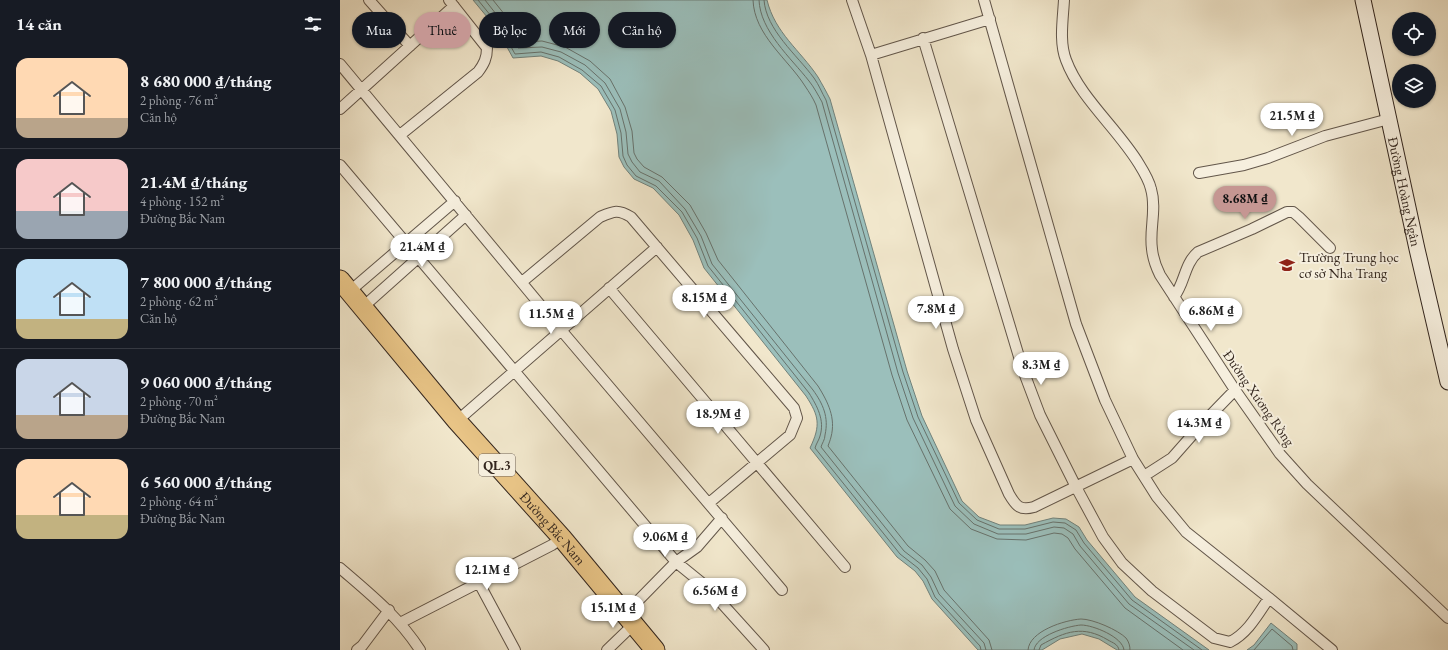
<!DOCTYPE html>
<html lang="vi">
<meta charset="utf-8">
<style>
:root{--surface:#171b24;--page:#20242c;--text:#f1f3f6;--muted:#9ea1a6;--line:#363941;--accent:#c59692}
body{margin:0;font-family:"EB Garamond",serif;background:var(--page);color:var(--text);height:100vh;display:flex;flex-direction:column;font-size:15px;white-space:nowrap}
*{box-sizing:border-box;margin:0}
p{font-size:13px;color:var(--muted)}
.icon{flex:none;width:22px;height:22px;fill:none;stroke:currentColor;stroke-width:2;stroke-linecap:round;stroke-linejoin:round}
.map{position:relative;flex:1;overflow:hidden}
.details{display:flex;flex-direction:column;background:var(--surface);width:340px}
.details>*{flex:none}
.top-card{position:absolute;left:12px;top:12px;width:380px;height:36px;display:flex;gap:8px}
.controls{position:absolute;left:1052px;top:12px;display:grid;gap:8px}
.controls a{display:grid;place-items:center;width:44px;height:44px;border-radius:50%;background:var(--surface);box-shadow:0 1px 3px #0004;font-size:20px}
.price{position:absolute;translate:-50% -34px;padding:0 9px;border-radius:14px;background:#fff;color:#222;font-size:13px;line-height:26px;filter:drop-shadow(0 1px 2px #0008)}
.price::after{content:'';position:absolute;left:50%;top:24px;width:12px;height:9px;margin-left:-6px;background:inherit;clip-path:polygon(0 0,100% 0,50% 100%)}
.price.on{background:var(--accent);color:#111}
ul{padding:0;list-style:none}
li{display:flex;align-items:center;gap:12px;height:100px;padding:0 16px}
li+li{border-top:1px solid var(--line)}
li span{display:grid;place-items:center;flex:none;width:112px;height:80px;border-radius:12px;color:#555}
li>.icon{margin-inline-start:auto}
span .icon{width:48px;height:48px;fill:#fffc;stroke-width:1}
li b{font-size:17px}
h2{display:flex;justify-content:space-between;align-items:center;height:48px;padding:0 16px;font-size:17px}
.chip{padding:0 14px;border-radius:18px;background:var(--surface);box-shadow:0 1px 3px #0004;font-size:14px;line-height:36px}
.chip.on{background:var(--accent);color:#111}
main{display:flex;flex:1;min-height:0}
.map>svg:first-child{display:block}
.water{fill:#9bbfbb;stroke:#71827c}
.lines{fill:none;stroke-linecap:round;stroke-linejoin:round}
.shore{stroke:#67726c;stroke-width:1}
.street-casing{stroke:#62564a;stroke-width:12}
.secondary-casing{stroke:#33261e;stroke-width:17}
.highway-casing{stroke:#33261e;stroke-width:21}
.street{stroke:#f6efde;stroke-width:10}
.secondary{stroke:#f6efde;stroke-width:15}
.highway{stroke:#e8c486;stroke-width:19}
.labels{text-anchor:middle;stroke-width:4;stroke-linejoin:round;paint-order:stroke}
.shield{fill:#f6efde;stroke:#6e6258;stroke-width:1}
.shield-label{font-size:13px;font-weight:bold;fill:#33261e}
.street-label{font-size:14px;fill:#33261e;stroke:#f6efde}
.poi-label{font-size:14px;fill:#33261e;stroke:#f6efde;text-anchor:start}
</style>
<main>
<section class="details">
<h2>14 căn<svg class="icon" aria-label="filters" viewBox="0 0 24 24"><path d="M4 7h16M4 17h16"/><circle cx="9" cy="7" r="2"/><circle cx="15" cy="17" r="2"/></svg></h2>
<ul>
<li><span style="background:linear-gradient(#ffd9b3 75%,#b9a48a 0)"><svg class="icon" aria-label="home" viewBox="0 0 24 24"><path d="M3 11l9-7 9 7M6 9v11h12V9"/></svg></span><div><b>8 680 000 ₫/tháng</b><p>2 phòng · 76 m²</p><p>Căn hộ</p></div></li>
<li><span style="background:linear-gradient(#f6c9c9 65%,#9aa5b1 0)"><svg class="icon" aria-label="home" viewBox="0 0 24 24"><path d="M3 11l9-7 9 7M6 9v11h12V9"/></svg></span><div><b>21.4M ₫/tháng</b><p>4 phòng · 152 m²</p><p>Đường Bắc Nam</p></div></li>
<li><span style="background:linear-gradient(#bfe0f5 75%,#c2b280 0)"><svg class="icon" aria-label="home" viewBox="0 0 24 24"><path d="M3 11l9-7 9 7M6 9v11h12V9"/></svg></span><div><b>7 800 000 ₫/tháng</b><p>2 phòng · 62 m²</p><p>Căn hộ</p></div></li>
<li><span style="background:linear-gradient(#c9d6e8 70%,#b9a48a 0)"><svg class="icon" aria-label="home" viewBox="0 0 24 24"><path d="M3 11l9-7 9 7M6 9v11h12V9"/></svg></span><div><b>9 060 000 ₫/tháng</b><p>2 phòng · 70 m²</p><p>Đường Bắc Nam</p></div></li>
<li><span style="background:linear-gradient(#ffd9b3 70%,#c2b280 0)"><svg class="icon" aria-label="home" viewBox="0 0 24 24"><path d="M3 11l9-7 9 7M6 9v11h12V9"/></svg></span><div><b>6 560 000 ₫/tháng</b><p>2 phòng · 64 m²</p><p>Đường Bắc Nam</p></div></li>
</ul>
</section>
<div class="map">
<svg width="1108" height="650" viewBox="0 0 1108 650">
<rect width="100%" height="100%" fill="#f1e7cc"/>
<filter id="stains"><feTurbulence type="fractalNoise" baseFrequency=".005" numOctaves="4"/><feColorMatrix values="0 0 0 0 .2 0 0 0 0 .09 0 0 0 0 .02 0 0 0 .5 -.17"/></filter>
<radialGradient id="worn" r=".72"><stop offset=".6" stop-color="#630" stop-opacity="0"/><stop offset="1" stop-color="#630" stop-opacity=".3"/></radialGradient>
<path class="water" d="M133 0H427C435 33 460 50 478 77 482 84 486 91 490 99L567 371 582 416 622 501 639 517 660 525H685L713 518 726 519 739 527 747 540 795 597 869 650H777L759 639 742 634 720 639 702 650H638L592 599 583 581 575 571 557 557 470 448C481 425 479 416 466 396L364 268 353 240 339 215 313 188 294 179 284 167 279 157 277 134 271 111 258 89 240 73 218 61 201 56 173 58 157 29Z
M931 623 957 644V650H907L914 645Z"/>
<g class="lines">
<path class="shore" d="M138 0 160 27 175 54 201 52 219 57 242 70 261 86 275 110 281 133 283 156 287 165 296 176 316 186 342 212 357 238 368 266 469 393C477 406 485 420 480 436 479 440 476 444 475 448L560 554 578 568 587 579 595 597 640 646 641 650
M145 0 164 24 178 48 202 47 221 52 245 65 265 83 280 109 286 132 288 154 292 162 300 172 319 181 345 209 361 236 372 264 473 390C483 404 489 417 485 435 485 440 482 443 481 447L564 551 582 565 591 577 599 594 644 643 646 650
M153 0 169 20 182 42 202 41 225 47 250 61 270 79 285 107 292 131 294 153 297 159 304 167 322 177 350 205 366 233 378 260 478 386C488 402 496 418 491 437 490 441 489 443 488 446L568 546 585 560 595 571 604 590 649 640 652 650
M413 0C414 35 448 59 465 86 469 92 473 98 476 105L552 375 567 420 610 509 631 529 657 539 686 540 714 533 722 534 728 538 735 549 785 608 843 650
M419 0C420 31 451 58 469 81 474 87 478 95 482 102L558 373 573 418 615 506 634 524 658 534H686L714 527 724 528 733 534 740 546 789 604 854 650
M424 0C426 30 457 55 474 78 479 85 482 93 486 100L563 372 578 417 619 503 637 520 659 529H685L713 522 725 523 736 530 744 543 792 600 862 650
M688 650C689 631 725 620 741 619 753 619 778 630 786 638 789 642 790 646 790 650
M694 650C695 636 728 626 741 625 753 625 783 637 784 650
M699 650 701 645C726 631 743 625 768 640 773 643 778 644 779 650
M914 650 932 629 952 646 953 650"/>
<defs>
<path id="street" d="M29 0 70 46
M512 0 531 55 613 349 636 420 669 494C676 506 680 511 694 507L793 459
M644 0 736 324 765 400 793 459 817 497 846 532 929 598 992 650
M724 0C723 19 719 42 726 60 740 98 778 129 799 164 804 172 809 180 811 189 817 209 809 230 812 249 813 259 816 267 820 275L895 390 940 454 967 484 1108 618
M583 38 683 370 700 415 736 487 763 537 782 563 812 591 874 638 890 642C908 633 918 614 929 598
M531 55 650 19
M0 64 221 330 442 590
M0 109 114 6
M60 135 138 72C144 64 147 58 147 48L109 0
M0 165 336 562 368 588 424 650
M859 173 904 165 928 158 985 136 1049 119
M182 282 260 217C274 211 278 209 291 217L454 408 457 418 450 435 369 503
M269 288 505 567
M10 291 115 201
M834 297C845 283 844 264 858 252L912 229 947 212H953L959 217 990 248
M23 307 126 215
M117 421 317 247
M804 476 832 458 862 424 895 390
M0 568C30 594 58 616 80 650
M139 583 175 650
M285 614 336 562 357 547 382 518
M60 623 212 545 222 538
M17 650 22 646 49 610
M267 650 294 624"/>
<g id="secondary">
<path id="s1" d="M1023 0 1077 249 1108 382"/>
</g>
<g id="highway">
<path id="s2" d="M0 280 117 421 222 538 315 650"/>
</g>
</defs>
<use href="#street" class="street-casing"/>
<use href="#secondary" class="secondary-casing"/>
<use href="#highway" class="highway-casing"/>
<use href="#street" class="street"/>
<use href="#secondary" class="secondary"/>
<use href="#highway" class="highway"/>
</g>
<defs>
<symbol id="school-bare" viewBox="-9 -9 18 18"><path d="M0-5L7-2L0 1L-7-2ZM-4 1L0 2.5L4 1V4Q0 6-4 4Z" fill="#8f2418" stroke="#f6efde" stroke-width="2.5" paint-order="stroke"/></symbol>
</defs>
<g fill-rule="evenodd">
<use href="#school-bare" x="936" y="254" width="22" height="22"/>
</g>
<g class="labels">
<rect class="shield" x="139" y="454" width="36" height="22" rx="3"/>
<g class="shield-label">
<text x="157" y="470">QL.3</text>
</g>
<g class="street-label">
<text dy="5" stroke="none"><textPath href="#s1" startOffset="196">Đường Hoàng Ngân</textPath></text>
<text transform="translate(919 398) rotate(55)" y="5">Đường Xương Rồng</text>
<text dy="5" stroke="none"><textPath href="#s2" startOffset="327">Đường Bắc Nam</textPath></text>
</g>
<g class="poi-label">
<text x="959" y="262">Trường Trung học<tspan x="959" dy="16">cơ sở Nha Trang</tspan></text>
</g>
</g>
<rect width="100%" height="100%" filter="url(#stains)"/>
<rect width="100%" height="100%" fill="url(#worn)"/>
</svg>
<div class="controls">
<a><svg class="icon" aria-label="locate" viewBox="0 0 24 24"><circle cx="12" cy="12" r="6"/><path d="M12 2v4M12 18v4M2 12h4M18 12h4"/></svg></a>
<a><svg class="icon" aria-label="layers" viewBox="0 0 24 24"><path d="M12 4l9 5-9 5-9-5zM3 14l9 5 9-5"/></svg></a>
</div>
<b class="price" style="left:952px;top:137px">21.5M ₫</b>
<b class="price on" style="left:905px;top:220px">8.68M ₫</b>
<b class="price" style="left:82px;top:268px">21.4M ₫</b>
<b class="price" style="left:364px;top:319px">8.15M ₫</b>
<b class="price" style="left:596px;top:330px">7.8M ₫</b>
<b class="price" style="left:871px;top:332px">6.86M ₫</b>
<b class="price" style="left:211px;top:335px">11.5M ₫</b>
<b class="price" style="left:701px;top:386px">8.3M ₫</b>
<b class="price" style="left:378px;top:435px">18.9M ₫</b>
<b class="price" style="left:859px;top:444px">14.3M ₫</b>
<b class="price" style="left:325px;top:558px">9.06M ₫</b>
<b class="price" style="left:147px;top:591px">12.1M ₫</b>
<b class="price" style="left:375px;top:612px">6.56M ₫</b>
<b class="price" style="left:273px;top:629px">15.1M ₫</b>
<div class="top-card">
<a class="chip">Mua</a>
<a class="chip on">Thuê</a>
<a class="chip">Bộ lọc</a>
<a class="chip">Mới</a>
<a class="chip">Căn hộ</a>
</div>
</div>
</main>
